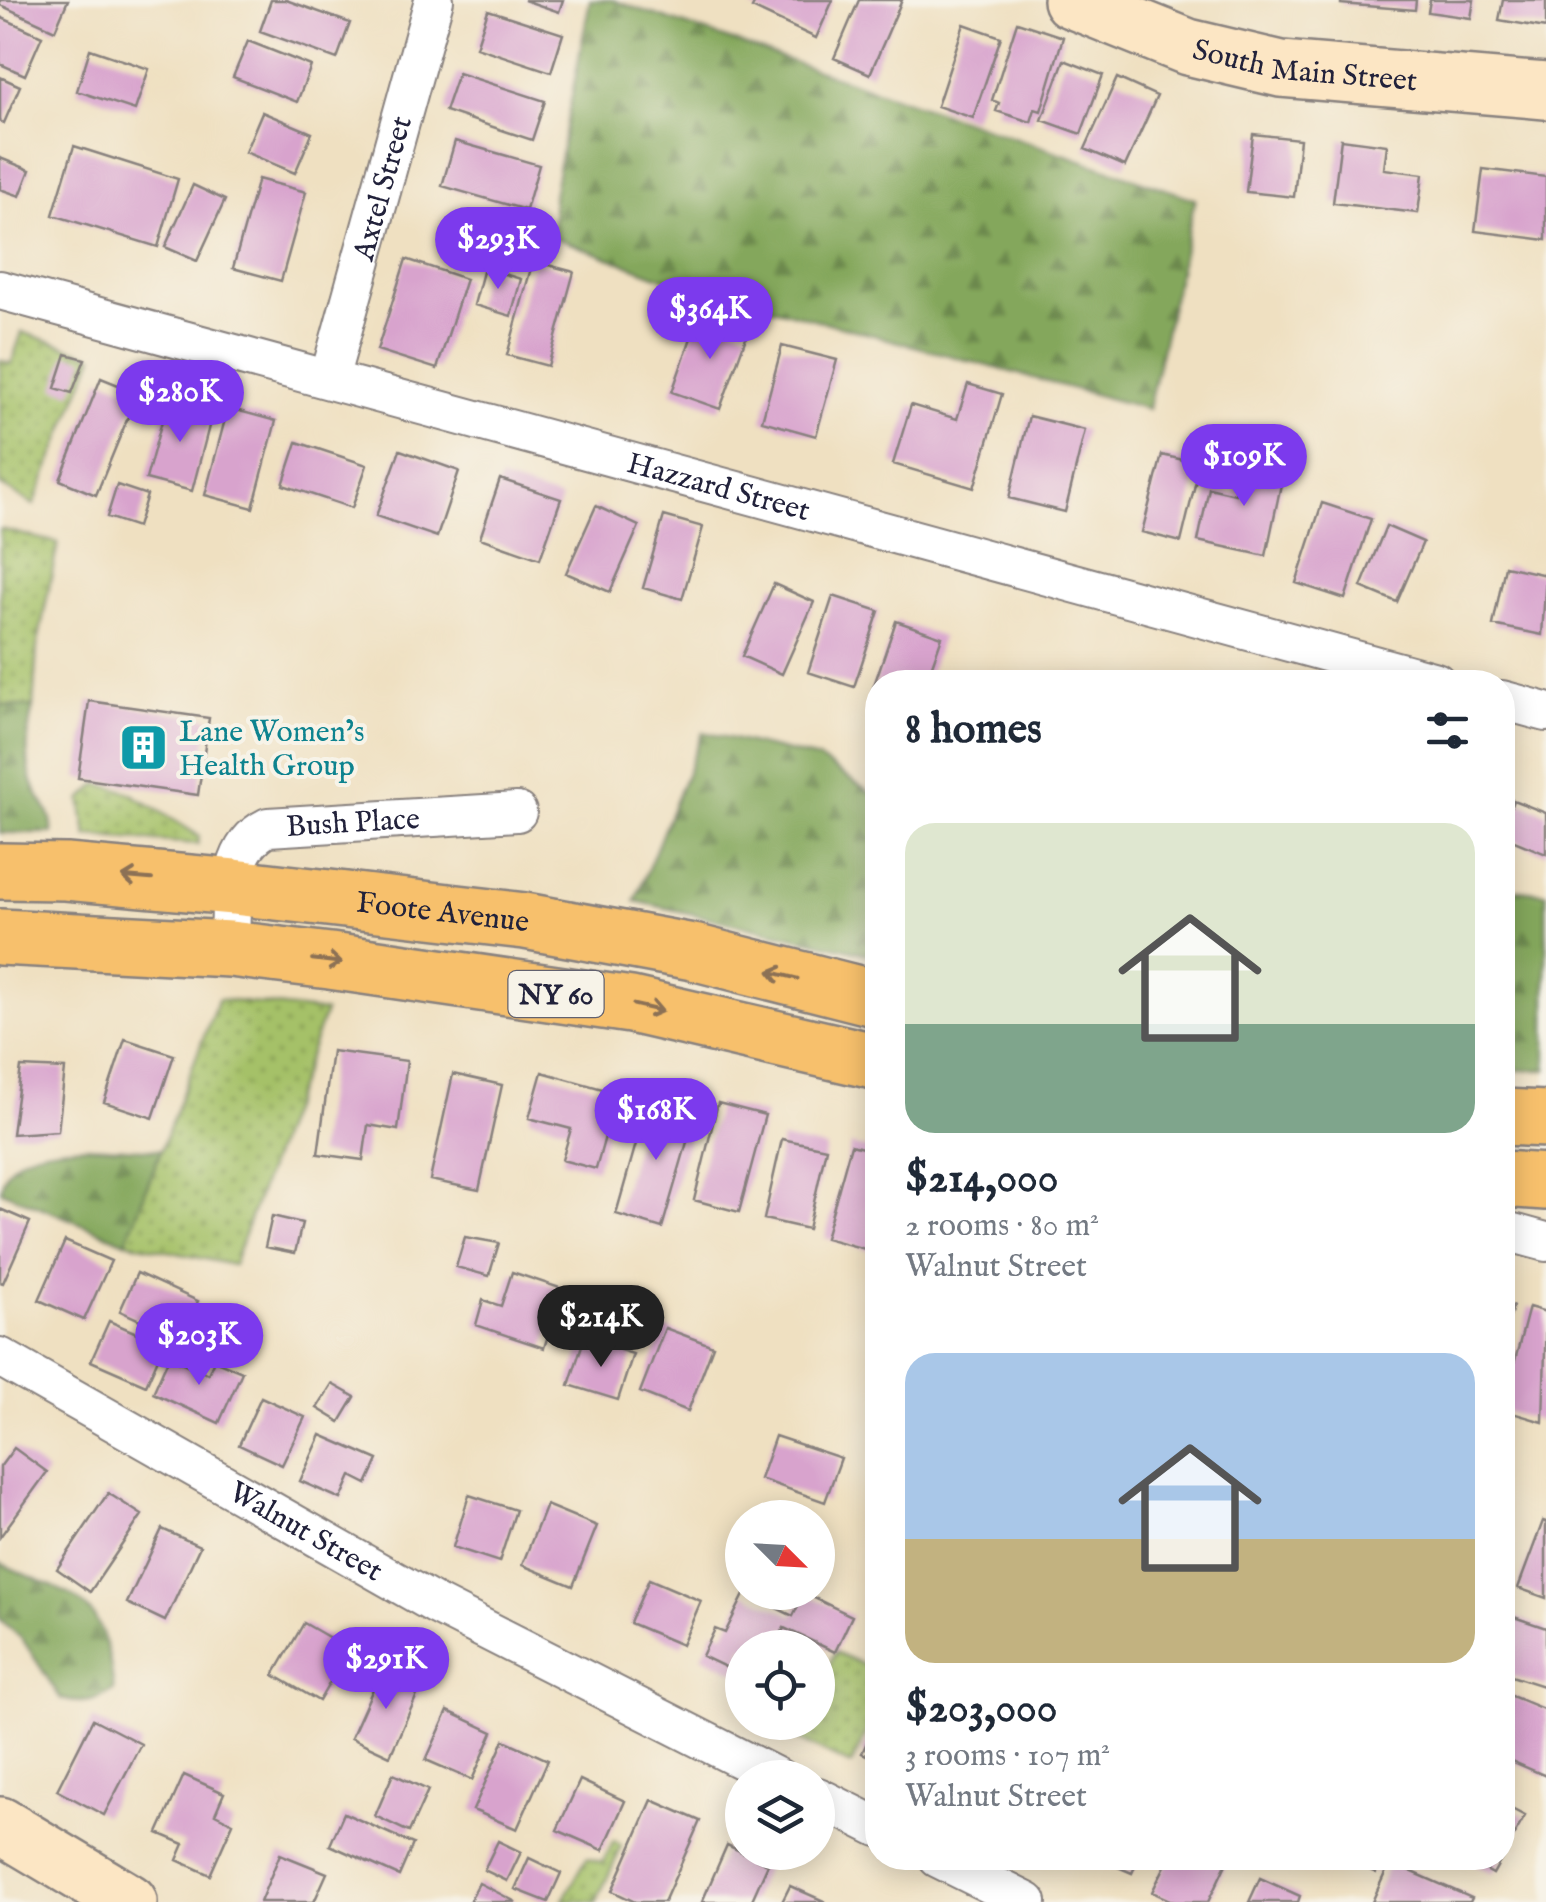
<!DOCTYPE html>
<meta charset="utf-8">
<style>
:root{--surface:#fff;--page:#f2f2f3;--text:#1f2937;--muted:#747a83;--accent:#7c3aed}
body{margin:0;font-family:"IM FELL English",serif;background:var(--page);color:var(--text);height:100vh;display:flex;flex-direction:column;font-size:38px;white-space:nowrap}
*{box-sizing:border-box;margin:0}
p{font-size:32px;color:var(--muted)}
.icon{flex:none;width:55px;height:55px;fill:none;stroke:currentColor;stroke-width:2;stroke-linecap:round;stroke-linejoin:round}
.map{position:relative;flex:1;overflow:hidden}
.details{position:absolute;left:865px;top:670px;width:650px;height:1200px;display:flex;flex-direction:column;background:var(--surface);border-radius:40px;box-shadow:0 5px 25px #0003}
.details>*{flex:none}
.needle{width:65px;rotate:114deg}
.fabs{position:absolute;left:725px;top:1500px;display:grid;gap:20px}
.fabs a{display:grid;place-items:center;width:110px;height:110px;border-radius:50%;background:var(--surface);box-shadow:0 5px 25px #0003;font-size:50px}
.price{position:absolute;translate:-50% -85px;padding:0 22px;border-radius:35px;background:var(--accent);color:#fff;font-size:32px;line-height:65px;filter:drop-shadow(0 2px 5px #0008)}
.price::after{content:'';position:absolute;left:50%;top:60px;width:30px;height:22px;margin-left:-15px;background:inherit;clip-path:polygon(0 0,100% 0,50% 100%)}
.price.selected{background:#222;color:#fff}
ul{padding:0;list-style:none}
li{display:grid;align-content:center;gap:20px;height:530px;padding:0 40px}
li span{display:grid;place-items:center;height:310px;border-radius:30px;color:#555}
li>.icon{margin-inline-start:auto}
span .icon{width:180px;height:180px;fill:#fffc;stroke-width:1}
li b{font-size:42px}
h2{display:flex;justify-content:space-between;align-items:center;height:120px;padding:0 40px;font-size:42px}
.map>svg:first-child{display:block}
.grass{fill:url(#grass-dots);stroke:#647252;stroke-width:2.5}
.forest{fill:url(#forest-firs);stroke:#53644c;stroke-width:2.5}
.building{fill:#d8a3cd}
.lines{fill:none;stroke-linecap:round;stroke-linejoin:round}
.street-casing{stroke:#88817e;stroke-width:42}
.secondary-casing{stroke:#88817e;stroke-width:60}
.highway-casing{stroke:#88817e;stroke-width:60}
.street{stroke:#fff;stroke-width:38}
.secondary{stroke:#fce6c4;stroke-width:55}
.highway{stroke:#f7c06c;stroke-width:55}
.oneway{stroke:#8c7154}
.labels{text-anchor:middle;stroke-width:8;stroke-linejoin:round;paint-order:stroke}
.shield{fill:#f7f3e8;stroke:#62616f;stroke-width:2.5}
.shield-label{font-size:28px;font-weight:bold;fill:#22223b}
.street-label{font-size:30px;fill:#22223b;stroke:#f7f3e8}
.culture-label{font-size:30px;fill:#0d838f;stroke:#f7f3e8;text-anchor:start}
</style>
<div class="map">
<svg width="1546" height="1902" viewBox="0 0 1546 1902">
<defs>
<pattern id="grass-dots" width="8" height="8" patternUnits="userSpaceOnUse" patternTransform="scale(2.5)"><rect width="8" height="8" fill="#a5c168"/><path d="M2 2h.1M6 6h.1" fill="none" stroke="#869c57" stroke-width="1.8" stroke-linecap="round"/></pattern>
<pattern id="forest-firs" width="22" height="20" patternUnits="userSpaceOnUse" patternTransform="scale(2.5)"><rect width="22" height="20" fill="#84a75c"/><path d="M5 1l3.5 6h-7zM16 11l3.5 6h-7z" fill="#6c884d"/></pattern>
</defs>
<rect width="100%" height="100%" fill="#f7f3e8"/>
<filter id="ink" filterUnits="userSpaceOnUse"><feTurbulence type="fractalNoise" baseFrequency=".01" numOctaves="2"/><feDisplacementMap in="SourceGraphic" scale="20" xChannelSelector="R" yChannelSelector="G"/><feConvolveMatrix kernelMatrix="1 2 1 2 8 2 1 2 1" color-interpolation-filters="sRGB"/></filter>
<filter id="wash" filterUnits="userSpaceOnUse"><feTurbulence type="fractalNoise" baseFrequency=".0048" numOctaves="4" result="noise"/><feDisplacementMap in="SourceGraphic" scale="40" xChannelSelector="R" yChannelSelector="G"/><feGaussianBlur stdDeviation="2.25" result="paint"/><feColorMatrix in="noise" values="0 0 0 0 0 0 0 0 0 0 0 0 0 0 0 0 0 1.4 0 .05"/><feComposite in="paint" operator="in"/></filter>
<g filter="url(#wash)">
<rect width="100%" height="100%" fill="#efe0c1"/>
<path class="grass" d="M22 332 94 356 34 505 0 485V360L11 364Z
M0 529 58 543 37 648 33 707 0 705Z
M98 784 129 792 199 836 198 844 87 836 81 800Z
M218 999 325 1012 233 1265 126 1242Z
M835 1652 877 1671V1710L851 1765 782 1731 787 1723 818 1722V1680L823 1678Z
M614 1841 622 1846 596 1902 563 1900 587 1858 602 1863Z"/>
<path class="forest" d="M590 0H612L1195 199 1148 409 668 280 553 237V195Z
M0 705 33 707C27 732 24 765 35 789 43 807 54 813 52 833H0Z
M703 732 819 759 877 797V956L635 901Z
M1503 888 1546 893V1070H1503Z
M87 1146 161 1150 126 1242 1 1191C5 1148 53 1148 87 1146Z
M0 1563C82 1602 102 1592 114 1690 96 1702 82 1705 61 1699L23 1640 0 1619Z"/>
<g id="blocks">
<path class="building" d="M0 0H68L55 30 0 5Z
M271 0H286L350 23 337 59 260 31Z
M524 0H563L559 12Z
M756 0H833L816 38 752 8Z
M859 0H902L870 74 834 58Z
M1341 0H1416L1415 10 1341 4Z
M1430 0H1474L1471 18 1428 12Z
M1503 0H1546V28L1499 20Z
M488 10 563 34 551 72 476 47Z
M0 17 42 36 25 75 0 64Z
M1017 22 1063 37 1041 111 1035 109 1031 122 996 111 999 103 992 100Z
M964 24 1001 37 973 118 937 106Z
M248 41 311 66 297 102 233 77Z
M90 49 149 69 135 110 77 91Z
M1064 60 1103 75 1081 134 1042 120Z
M458 73 545 101 532 140 445 111Z
M0 77 20 86 4 123 0 121Z
M1117 78 1157 96 1125 166 1085 149Z
M262 112 312 133 295 173 245 152Z
M1253 134 1300 139 1294 197 1246 192Z
M1341 139 1387 145 1384 169 1423 174 1418 213 1333 203Z
M455 141 539 165 526 210 442 186Z
M74 146 178 179 158 247 53 215Z
M0 158 30 170 20 196 0 189Z
M1483 169 1546 177V240L1475 231Z
M258 179 306 192 281 281 233 268Z
M193 185 225 200 197 261 165 247Z
M406 259 466 279 437 369 377 350Z
M533 261 574 272 548 366 507 355Z
M484 268 521 279 511 316 474 305Z
M699 315 748 332 720 409 672 392Z
M782 346 837 360 816 436 762 421Z
M66 354 85 359 72 393 55 388Z
M101 378 138 393 96 495 60 480Z
M968 384 1002 394 974 488 893 464 911 405 957 419Z
M168 399 213 411 192 491 146 479Z
M228 408 276 421 253 508 205 495Z
M1029 416 1085 430 1065 512 1009 498Z
M297 442 367 465 352 508 283 485Z
M400 450 459 471 437 537 376 516Z
M1162 455 1200 464 1181 542 1142 532Z
M1243 456 1285 465 1266 556 1198 541 1209 488 1235 494Z
M500 479 561 499 540 559 480 538Z
M117 485 147 495 137 527 107 517Z
M1322 503 1371 519 1345 599 1296 583Z
M596 506 639 526 610 592 566 573Z
M664 516 703 527 682 599 643 588Z
M1386 526 1423 542 1397 602 1361 587Z
M1505 566 1546 575 1542 635 1493 625Z
M774 584 814 602 782 674 742 656Z
M833 596 879 611 854 687 808 672Z
M896 621 942 637 926 682H878V693L872 691Z
M1073 674 1121 680V682H1072Z
M89 701 209 718 198 795 78 778Z
M1513 800 1546 813V854L1502 836Z
M125 1039 174 1055 153 1118 104 1102Z
M332 1051 407 1061 398 1130 368 1125 363 1160 318 1154Z
M21 1067 65 1069 58 1131 12 1134Z
M542 1072 617 1093 596 1169 562 1160 571 1129 529 1118Z
M453 1074 502 1085 479 1190 430 1180Z
M649 1098 696 1111 662 1228 616 1214Z
M718 1103 765 1115 739 1212 694 1200Z
M782 1139 826 1148 808 1229 764 1219Z
M851 1145 878 1152V1231L872 1251 825 1238Z
M0 1209 30 1222 3 1283 0 1282Z
M272 1216 302 1223 295 1253 265 1247Z
M465 1237 499 1243 489 1276 456 1267Z
M65 1241 111 1261 84 1320 39 1300Z
M512 1272 563 1289 544 1348 476 1325 483 1300 501 1306Z
M137 1273 198 1301 181 1339 120 1311Z
M1502 1303 1513 1306 1504 1341 1502 1340Z
M1529 1307 1546 1312 1543 1422 1502 1410Z
M109 1321 164 1345 146 1385 91 1361Z
M665 1328 713 1346 688 1411 640 1392Z
M584 1339 633 1354 618 1400 569 1385Z
M169 1357 208 1374 214 1360 242 1372 219 1423 153 1393Z
M332 1384 355 1397 340 1422 317 1408Z
M261 1397 305 1417 282 1465 239 1445Z
M321 1435 378 1460 367 1484 351 1476 341 1499 300 1481Z
M775 1436 841 1458 825 1502 760 1479Z
M14 1448 47 1472 0 1537V1467Z
M108 1493 142 1515 90 1592 57 1569Z
M469 1495 516 1510 499 1562 453 1547Z
M546 1505 597 1526 573 1586 522 1565Z
M1543 1521 1546 1522V1598L1518 1588Z
M162 1529 200 1546 165 1621 127 1603Z
M649 1579 701 1601 682 1645 630 1623Z
M745 1593 793 1616 804 1593 852 1616 835 1652 784 1628 774 1648H742V1675L702 1656 715 1629 725 1633Z
M1508 1615 1546 1628V1687L1502 1673V1632Z
M304 1623 349 1649 319 1701 274 1675Z
M382 1669 421 1686 390 1756 351 1738Z
M1502 1692 1546 1710V1776L1502 1757Z
M448 1711 493 1732 472 1780 426 1760Z
M878 1718V1760L862 1753Z
M93 1719 141 1744 104 1815 57 1790Z
M504 1740 548 1760 517 1829 473 1810Z
M393 1774 428 1790 409 1832 375 1816Z
M184 1775 224 1793 215 1814 233 1823 210 1875 177 1860 184 1844 158 1833Z
M580 1780 625 1801 603 1850 557 1830Z
M652 1800 700 1821 664 1902H635L612 1891Z
M1502 1804 1525 1816 1502 1856Z
M344 1813 413 1844 399 1876 330 1845Z
M498 1841 521 1852 507 1881 484 1870Z
M727 1845 768 1864 751 1902H702Z
M280 1854 327 1873 314 1902H260Z
M529 1858 561 1873 548 1902 515 1889Z
M1097 1858H1139L1132 1873Z
M1169 1858H1229L1208 1902H1174L1152 1892Z
M1343 1858H1384L1376 1873Z
M1464 1858H1502L1493 1874Z
M1390 1862 1472 1898 1470 1902H1372Z
M1260 1878 1300 1896 1298 1902H1249Z
M479 1883 516 1902H469Z
M790 1886 826 1902H782Z"/>
</g>
</g>
<g filter="url(#ink)">
<use href="#blocks" fill-opacity="0" stroke="#88817e" stroke-width="2.5"/>
<g class="lines">
<defs>
<g id="street">
<path id="s1" d="M0 290 1436 682"/>
<path id="s2" d="M329 379 434 0"/>
<path d="M1502 700 1546 712"/>
<path id="s3" d="M230 949C232 906 225 848 268 827L517 812"/>
<path d="M1502 1230 1546 1242"/>
<path id="s4" d="M0 1357 435 1604 778 1778"/>
<path d="M818 1797 878 1827"/>
<path d="M938 1858 1027 1902"/>
</g>
<g id="secondary">
<path id="s5" d="M1071 0 1188 47 1281 69 1546 91"/>
<path d="M0 1825 129 1902"/>
</g>
<g id="highway">
<path id="s6" d="M0 871 66 872 234 887 525 921 693 952 878 999"/>
<path d="M0 937 230 949 330 961 631 1005 878 1062"/>
<path d="M1502 1117 1546 1119"/>
<path d="M1502 1179 1546 1182"/>
</g>
</defs>
<use href="#street" class="street-casing"/>
<use href="#secondary" class="secondary-casing"/>
<use href="#highway" class="highway-casing"/>
<use href="#street" class="street"/>
<use href="#secondary" class="secondary"/>
<use href="#highway" class="highway"/>
</g>
<defs><path id="oneway-shaft" d="M-6 0H5M1.5-3L5.5 0L1.5 3" fill="none" stroke-width="1.6" stroke-linecap="round" stroke-linejoin="round" transform="scale(2.5)"/></defs>
<g class="oneway">
<use href="#oneway-shaft" transform="translate(137 878) rotate(-175)"/>
<use href="#oneway-shaft" transform="translate(327 961) rotate(7)"/>
<use href="#oneway-shaft" transform="translate(783 975) rotate(-166)"/>
<use href="#oneway-shaft" transform="translate(648 1008) rotate(13)"/>
</g>
</g>
<defs>
<symbol id="building-square" viewBox="-11 -11 22 22"><rect x="-9" y="-9" width="18" height="18" rx="4" fill="#0f9aa8" stroke="#f7f3e8"/><path d="M-4-6H4V6H1V3H-1V6H-4ZM-2.5-4.3h1.7v1.8h-1.7ZM.8-4.3h1.7v1.8H.8ZM-2.5-1h1.7V.8h-1.7ZM.8-1h1.7V.8H.8Z" fill="#fff"/></symbol>
</defs>
<g fill-rule="evenodd">
<use href="#building-square" x="116" y="720" width="55" height="55"/>
</g>
<g class="labels">
<rect class="shield" x="508.5" y="971" width="95" height="46" rx="8"/>
<g class="shield-label">
<text x="556" y="1004">NY 60</text>
</g>
<g class="street-label">
<text dy="10" stroke="none"><textPath href="#s5" startOffset="245">South Main Street</textPath></text>
<text dy="10" stroke="none"><textPath href="#s2" startOffset="198">Axtel Street</textPath></text>
<text dy="10" stroke="none"><textPath href="#s1" startOffset="745">Hazzard Street</textPath></text>
<text dy="10" stroke="none"><textPath href="#s3" startOffset="220">Bush Place</textPath></text>
<text dy="10" stroke="none"><textPath href="#s6" startOffset="445">Foote Avenue</textPath></text>
<text dy="10" stroke="none"><textPath href="#s4" startOffset="352">Walnut Street</textPath></text>
</g>
<g class="culture-label">
<text x="179" y="741">Lane Women’s<tspan x="179" dy="34">Health Group</tspan></text>
</g>
</g>
</svg>
<div class="fabs">
<a><svg class="needle" viewBox="-14 -14 28 28"><path d="M0-13l5 13h-10z" fill="#e53935"/><path d="M0 13l5-13h-10z" fill="#747a83"/></svg></a>
<a><svg class="icon" aria-label="locate" viewBox="0 0 24 24"><circle cx="12" cy="12" r="6"/><path d="M12 2v4M12 18v4M2 12h4M18 12h4"/></svg></a>
<a><svg class="icon" aria-label="layers" viewBox="0 0 24 24"><path d="M12 4l9 5-9 5-9-5zM3 14l9 5 9-5"/></svg></a>
</div>
<b class="price" style="left:498px;top:292px">$293K</b>
<b class="price" style="left:710px;top:362px">$364K</b>
<b class="price" style="left:180px;top:445px">$280K</b>
<b class="price" style="left:1244px;top:509px">$109K</b>
<b class="price" style="left:656px;top:1163px">$168K</b>
<b class="price selected" style="left:601px;top:1370px">$214K</b>
<b class="price" style="left:199px;top:1388px">$203K</b>
<b class="price" style="left:386px;top:1712px">$291K</b>
<section class="details">
<h2>8 homes<svg class="icon" aria-label="filters" viewBox="0 0 24 24"><path d="M4 7h16M4 17h16"/><circle cx="9" cy="7" r="2"/><circle cx="15" cy="17" r="2"/></svg></h2>
<ul>
<li><span style="background:linear-gradient(#dfe7d0 65%,#7fa58c 0)"><svg class="icon" aria-label="home" viewBox="0 0 24 24"><path d="M3 11l9-7 9 7M6 9v11h12V9"/></svg></span><div><b>$214,000</b><p>2 rooms · 80 m²</p><p>Walnut Street</p></div></li>
<li><span style="background:linear-gradient(#a9c7e8 60%,#c2b280 0)"><svg class="icon" aria-label="home" viewBox="0 0 24 24"><path d="M3 11l9-7 9 7M6 9v11h12V9"/></svg></span><div><b>$203,000</b><p>3 rooms · 107 m²</p><p>Walnut Street</p></div></li>
</ul>
</section>
</div>
